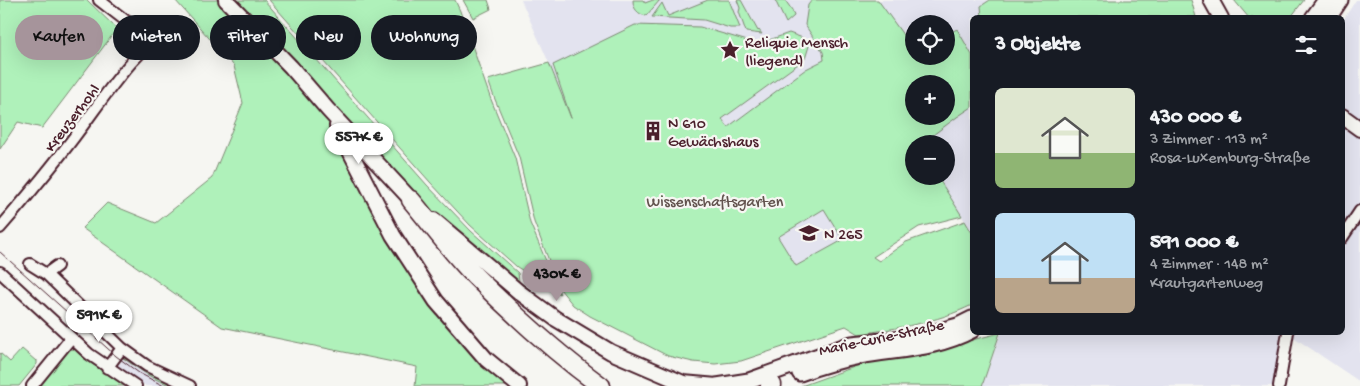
<!DOCTYPE html>
<html lang="de">
<meta charset="utf-8">
<style>
:root{--surface:#171b24;--page:#20242c;--text:#f1f3f6;--muted:#9ea1a6;--accent:#a6949b}
body{margin:0;font-family:"Gochi Hand",sans-serif;background:var(--page);color:var(--text);height:100vh;display:flex;flex-direction:column;font-size:19px;white-space:nowrap}
*{box-sizing:border-box;margin:0}
p{font-size:16px;color:var(--muted)}
.icon{flex:none;width:28px;height:28px;fill:none;stroke:currentColor;stroke-width:2;stroke-linecap:round;stroke-linejoin:round}
.map{position:relative;flex:1;overflow:hidden}
.drawer{position:absolute;left:970px;top:15px;width:375px;height:320px;display:flex;flex-direction:column;background:var(--surface);border-radius:8px;box-shadow:0 5px 20px #0002}
.drawer>*{flex:none}
.guide{position:absolute;left:15px;top:15px;width:475px;height:45px;display:flex;gap:10px}
.tools{position:absolute;left:905px;top:15px;display:grid;gap:10px}
.tools a{display:grid;place-items:center;width:50px;height:50px;border-radius:50%;background:var(--surface);box-shadow:0 5px 20px #0002;font-size:25px}
.price{position:absolute;translate:-50% -42px;padding:0 11px;border-radius:18px;background:#fff;color:#222;font-size:16px;line-height:32px;filter:drop-shadow(0 1px 2px #0008)}
.price::after{content:'';position:absolute;left:50%;top:30px;width:15px;height:11px;margin-left:-8px;background:inherit;clip-path:polygon(0 0,100% 0,50% 100%)}
.price.current{background:var(--accent);color:#111}
ul{padding:0;list-style:none}
li{display:flex;align-items:center;gap:15px;height:125px;padding:0 25px}
li span{display:grid;place-items:center;flex:none;width:140px;height:100px;border-radius:8px;color:#555}
li>.icon{margin-inline-start:auto}
span .icon{width:60px;height:60px;fill:#fffc;stroke-width:1}
li b{font-size:21px}
h2{display:flex;justify-content:space-between;align-items:center;height:60px;padding:0 25px;font-size:21px}
.pill{padding:0 18px;border-radius:22px;background:var(--surface);box-shadow:0 5px 20px #0002;font-size:18px;line-height:45px}
.pill.current{background:var(--accent);color:#111}
.map>svg:first-child{display:block}
.built{fill:#e3e3ef;fill-rule:evenodd}
.green{fill:#aff1ba;stroke:#7c8872;fill-rule:evenodd}
.lines{fill:none;stroke-linecap:round;stroke-linejoin:round}
.street-casing{stroke:#4a1f2b;stroke-width:14}
.secondary-casing{stroke:#4a1f2b;stroke-width:18}
.primary-casing{stroke:#4a1f2b;stroke-width:19}
.highway-casing{stroke:#4a1f2b;stroke-width:21}
.street{stroke:#f6f6f2;stroke-width:10}
.secondary{stroke:#f6f6f2;stroke-width:14}
.primary{stroke:#f6f6f2;stroke-width:15}
.highway{stroke:#f6f6f2;stroke-width:18}
.tram{stroke:#4a1f2b;stroke-width:1}
.labels{text-anchor:middle;stroke-width:4.5;stroke-linejoin:round;paint-order:stroke}
.poi-label{font-size:16px;fill:#4a1f2b;stroke:#f6f6f2;text-anchor:start}
.street-label{font-size:16px;fill:#4a1f2b;stroke:#f6f6f2}
.park-label{font-size:16px;fill:#63544f;stroke:#f6f6f2}
</style>
<div class="map">
<svg width="1360" height="386" viewBox="0 0 1360 386">
<rect width="100%" height="100%" fill="#f6f6f2"/>
<filter id="ink" filterUnits="userSpaceOnUse"><feTurbulence type="fractalNoise" baseFrequency=".02" numOctaves="2"/><feDisplacementMap in="SourceGraphic" scale="10" xChannelSelector="R" yChannelSelector="G"/><feConvolveMatrix kernelMatrix="1 2 1 2 8 2 1 2 1" color-interpolation-filters="sRGB"/></filter>
<g filter="url(#ink)">
<path class="built" d="M521 0H990L981 6 982 17 972 18V233L962 216 919 227 873 257 789 270 577 133 549 63ZM914 24H946V56H914ZM914 84H946V116H914ZM914 144H946V176H914Z
M1356 0H1360V382L1292 336 1282 386H982L1001 333 1342 332 1343 20Z
M123 358 140 370 170 386H146L117 367Z"/>
<path class="green" d="M0 0H87L117 29 42 128 18 122 0 149Z
M175 0H220L337 131 433 305 513 386H415L417 367 222 327 82 228 107 203 156 223 212 178 243 103 234 66Z
M234 0H264L427 185 471 231 518 273 520 288 411 200Z
M269 0H455L460 11 490 97 515 158 530 223 560 294 517 267 470 225 430 182Z
M463 0H488L491 9 473 18Z
M633 0H643L645 3 653 0H660L646 16C638 14 633 9 633 0Z
M708 0H729L740 28H730L704 20 652 17 662 3 668 16Z
M737 0H741L758 31 759 30 762 34 746 32 739 12 740 8Z
M775 0H785L792 10 794 16 786 23Z
M812 0H878L914 50V56H946V35L957 29 972 55V107L957 117 921 144H914V176H937L962 216 919 227 873 257 879 261 906 242 965 221 972 233V305C936 323 898 328 859 334L846 326 741 361 715 364 693 362 668 356 590 316 573 305 560 289 534 222 519 157 494 97 488 80 549 63 571 118 553 65 635 25 700 27 758 44 789 33 803 38 809 46 805 59 722 119 728 127 806 69 824 60 823 52 805 25 808 5ZM914 84H946V116H914ZM824 209 843 240 796 266 778 237Z
M990 0H1191L1196 17H982L981 6Z
M1234 0H1304L1291 17 1249 18Z
M1000 333 982 386H801L868 362 920 353Z
M22 349 36 361 37 360V364L19 386H0V353L10 362Z
M74 349 86 360 125 386H37L60 362 68 350Z
M127 356 180 386C160 386 139 369 123 358Z"/>
<g class="lines">
<defs>
<path id="street" d="M99 0 139 31 161 26 169 28
M0 228C26 198 51 168 75 136 105 97 133 49 177 24
M1342 238 1360 211
M30 264 46 274 122 348 147 366 190 386
M0 272 89 354 136 386
M46 274 57 266
M107 368 122 348
M32 386 71 338
M1279 386 1288 332"/>
<path id="secondary" d="M226 0 291 67 328 110 417 206
M1211 0 1221 18
M1342 116 1360 129
M337 126 393 235 436 301 486 359 519 386
M434 220 519 292 556 319 611 352 683 383 717 386"/>
<path id="primary" d="M1313 18 1326 0
M1328 18 1340 0
M800 373C819 366 840 360 860 356 898 349 937 349 972 330
M717 386 749 381 852 344 914 338 958 326 972 319"/>
<path id="highway" d="M411 200C432 225 452 253 475 276 514 315 556 353 601 386
M770 386 772 385"/>
</defs>
<use href="#street" class="street-casing"/>
<use href="#secondary" class="secondary-casing"/>
<use href="#primary" class="primary-casing"/>
<use href="#highway" class="highway-casing"/>
<use href="#street" class="street"/>
<use href="#secondary" class="secondary"/>
<use href="#primary" class="primary"/>
<use href="#highway" class="highway"/>
<path class="tram" d="M0 252 116 356 139 373 164 386"/>
</g>
</g>
<defs>
<symbol id="sight-bare" viewBox="-9 -9 18 18"><path d="M0-6L1.8-2.2L6-1.7L2.9 1.2L3.7 5.4L0 3.3L-3.7 5.4L-2.9 1.2L-6-1.7L-1.8-2.2Z" fill="#4a1f2b" stroke="#f6f6f2" stroke-width="2.5" paint-order="stroke"/></symbol>
<symbol id="building-bare" viewBox="-9 -9 18 18"><path d="M-4-6H4V6H1V3H-1V6H-4ZM-2.5-4.3h1.7v1.8h-1.7ZM.8-4.3h1.7v1.8H.8ZM-2.5-1h1.7V.8h-1.7ZM.8-1h1.7V.8H.8Z" fill="#4a1f2b" stroke="#f6f6f2" stroke-width="2.5" paint-order="stroke"/></symbol>
<symbol id="university-bare" viewBox="-9 -9 18 18"><path d="M0-5L7-2L0 1L-7-2ZM-4 1L0 2.5L4 1V4Q0 6-4 4Z" fill="#4a1f2b" stroke="#f6f6f2" stroke-width="2.5" paint-order="stroke"/></symbol>
</defs>
<g fill-rule="evenodd">
<use href="#sight-bare" x="716" y="36" width="28" height="28"/>
<use href="#building-bare" x="639" y="117" width="28" height="28"/>
<use href="#university-bare" x="795" y="219" width="28" height="28"/>
</g>
<g class="labels">
<g class="poi-label">
<text x="745" y="47">Reliquie Mensch<tspan x="745" dy="18">(liegend)</tspan></text>
<text x="668" y="128">N 610<tspan x="668" dy="18">Gewächshaus</tspan></text>
<text x="824" y="239">N 265</text>
</g>
<g class="street-label">
<text transform="translate(71 117) rotate(-53)" y="6">Kreuzerhohl</text>
<text transform="translate(881 336) rotate(-12)" y="6">Marie-Curie-Straße</text>
</g>
<g class="park-label">
<text x="715" y="206">Wissenschaftsgarten</text>
</g>
</g>
</svg>
<div class="tools">
<a><svg class="icon" aria-label="locate" viewBox="0 0 24 24"><circle cx="12" cy="12" r="6"/><path d="M12 2v4M12 18v4M2 12h4M18 12h4"/></svg></a>
<a>+</a>
<a>−</a>
</div>
<b class="price" style="left:359px;top:165px">557K €</b>
<b class="price current" style="left:557px;top:302px">430K €</b>
<b class="price" style="left:99px;top:343px">591K €</b>
<div class="guide">
<a class="pill current">Kaufen</a>
<a class="pill">Mieten</a>
<a class="pill">Filter</a>
<a class="pill">Neu</a>
<a class="pill">Wohnung</a>
</div>
<section class="drawer">
<h2>3 Objekte<svg class="icon" aria-label="filters" viewBox="0 0 24 24"><path d="M4 7h16M4 17h16"/><circle cx="9" cy="7" r="2"/><circle cx="15" cy="17" r="2"/></svg></h2>
<ul>
<li><span style="background:linear-gradient(#dfe7d0 65%,#8fb573 0)"><svg class="icon" aria-label="home" viewBox="0 0 24 24"><path d="M3 11l9-7 9 7M6 9v11h12V9"/></svg></span><div><b>430 000 €</b><p>3 Zimmer · 113 m²</p><p>Rosa-Luxemburg-Straße</p></div></li>
<li><span style="background:linear-gradient(#bfe0f5 65%,#b9a48a 0)"><svg class="icon" aria-label="home" viewBox="0 0 24 24"><path d="M3 11l9-7 9 7M6 9v11h12V9"/></svg></span><div><b>591 000 €</b><p>4 Zimmer · 148 m²</p><p>Krautgartenweg</p></div></li>
</ul>
</section>
</div>
